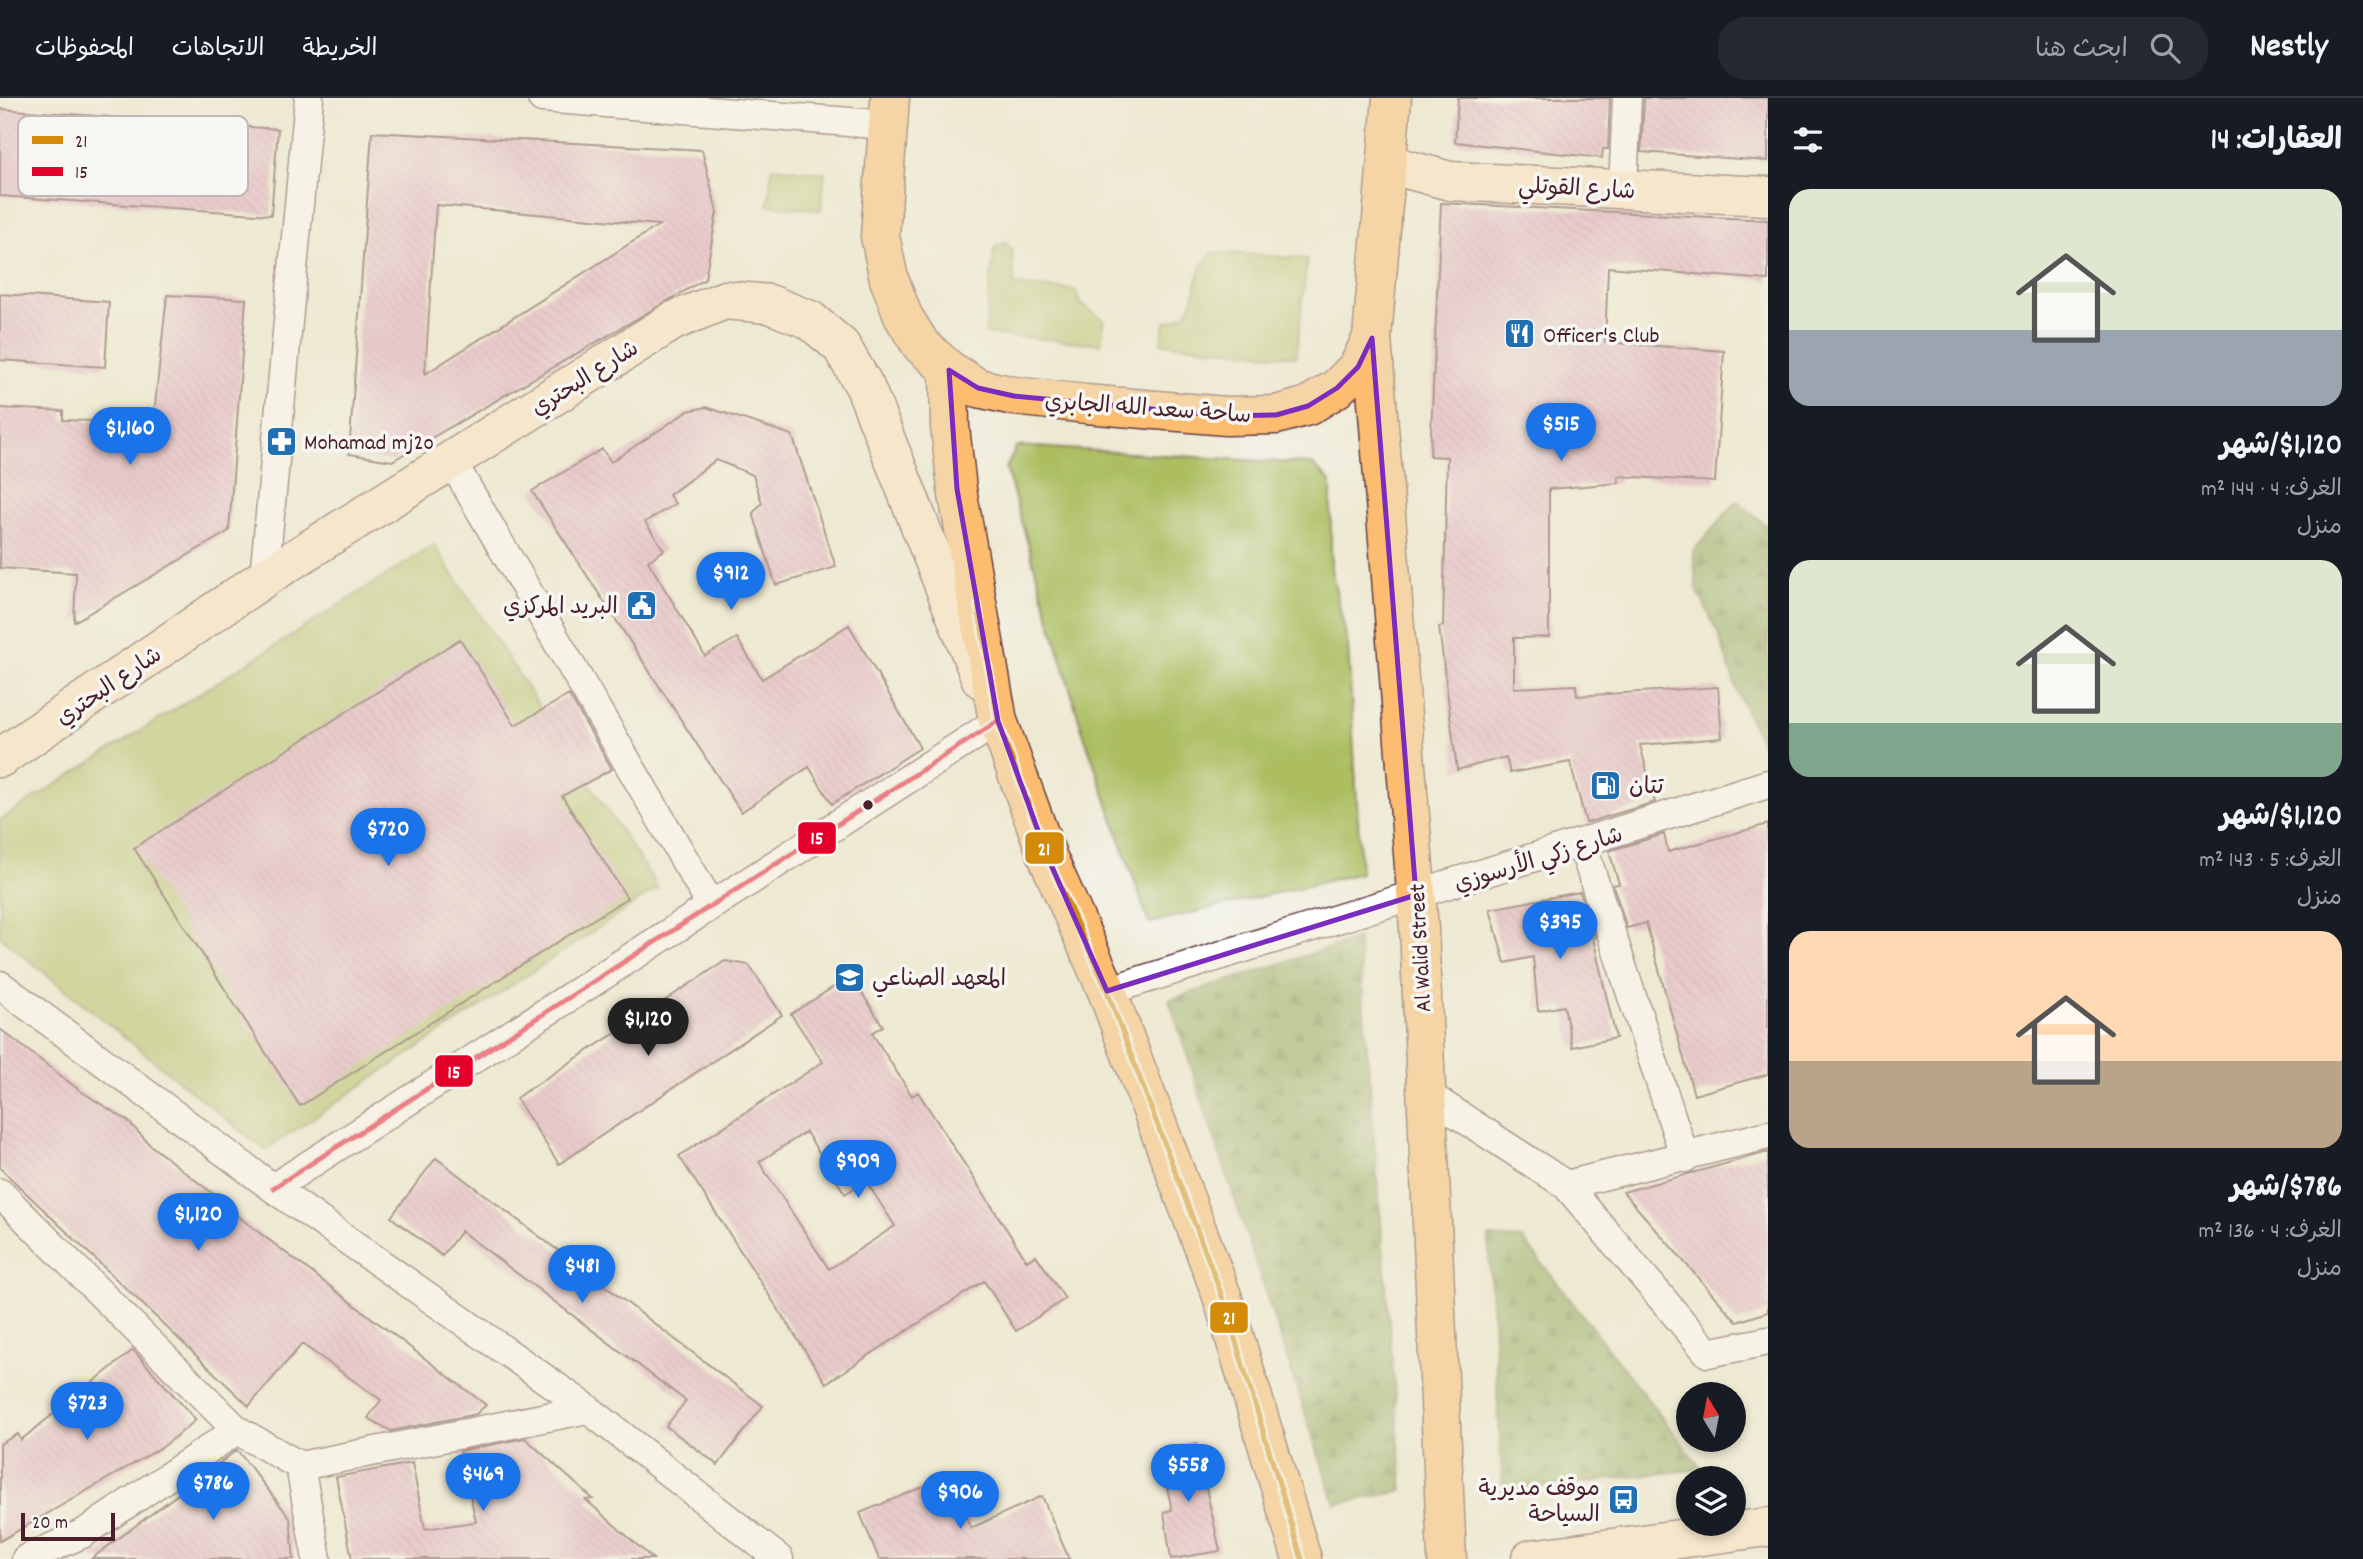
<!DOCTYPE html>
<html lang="ar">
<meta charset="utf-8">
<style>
:root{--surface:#171b24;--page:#242831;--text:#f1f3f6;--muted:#9ea1a6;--line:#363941;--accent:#1a73e8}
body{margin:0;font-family:Dekko,"Playpen Sans Arabic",sans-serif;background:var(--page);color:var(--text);direction:rtl;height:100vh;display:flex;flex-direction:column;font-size:26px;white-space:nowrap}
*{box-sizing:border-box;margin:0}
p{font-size:23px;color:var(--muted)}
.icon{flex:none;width:38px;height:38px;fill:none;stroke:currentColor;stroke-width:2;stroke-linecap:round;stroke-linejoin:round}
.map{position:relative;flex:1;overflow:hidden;direction:ltr}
.side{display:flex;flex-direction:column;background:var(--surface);width:595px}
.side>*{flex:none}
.needle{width:46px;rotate:350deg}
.buttons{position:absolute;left:1676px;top:1284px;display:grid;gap:14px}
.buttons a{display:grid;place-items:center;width:70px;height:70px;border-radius:50%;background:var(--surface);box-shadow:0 4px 10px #0003;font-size:35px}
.scale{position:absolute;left:21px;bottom:18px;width:94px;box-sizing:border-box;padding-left:7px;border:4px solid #4a1f2b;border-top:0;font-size:19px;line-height:24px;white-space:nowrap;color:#4a1f2b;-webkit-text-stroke:5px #f6f6f2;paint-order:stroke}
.price{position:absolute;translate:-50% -60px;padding:0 16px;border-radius:24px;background:var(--accent);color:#fff;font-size:23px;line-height:46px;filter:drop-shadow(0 2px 4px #0008)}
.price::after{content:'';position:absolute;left:50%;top:42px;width:21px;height:16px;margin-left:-10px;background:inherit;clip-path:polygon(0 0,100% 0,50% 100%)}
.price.current{background:#222;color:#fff}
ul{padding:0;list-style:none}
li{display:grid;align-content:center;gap:14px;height:371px;padding:0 21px}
li span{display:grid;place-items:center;height:217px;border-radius:21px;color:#555}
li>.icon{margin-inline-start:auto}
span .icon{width:126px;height:126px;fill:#fffc;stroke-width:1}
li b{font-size:30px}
h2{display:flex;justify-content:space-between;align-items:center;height:84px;padding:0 21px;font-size:30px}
header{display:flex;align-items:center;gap:42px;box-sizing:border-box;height:98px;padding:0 35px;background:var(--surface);border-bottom:2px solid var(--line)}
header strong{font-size:33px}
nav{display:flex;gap:38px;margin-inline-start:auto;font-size:24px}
.search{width:490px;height:63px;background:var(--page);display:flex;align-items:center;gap:18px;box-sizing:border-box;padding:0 24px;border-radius:28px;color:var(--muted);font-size:26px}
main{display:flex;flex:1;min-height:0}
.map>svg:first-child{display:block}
.green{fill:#acbe61;stroke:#7b6e46;stroke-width:2}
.forest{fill:url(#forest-firs);stroke:#6a6241;stroke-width:2}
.building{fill:url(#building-back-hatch);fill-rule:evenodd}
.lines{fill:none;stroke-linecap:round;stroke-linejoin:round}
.minor-casing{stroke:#633d44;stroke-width:31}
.secondary-casing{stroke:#633d44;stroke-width:41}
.primary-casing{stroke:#633d44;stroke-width:41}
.minor{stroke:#fff;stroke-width:28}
.secondary{stroke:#fee5c5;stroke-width:38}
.primary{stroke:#fcbd6f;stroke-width:38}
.bus-1-casing{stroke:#f6f6f2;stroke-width:10}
.bus-2-casing{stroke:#f6f6f2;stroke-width:10}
.bus-1{stroke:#d48b09;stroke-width:5}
.bus-2{stroke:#e4002b;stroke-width:5}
.marked{fill:none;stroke:#7b2cbf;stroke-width:5;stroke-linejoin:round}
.bus-dot{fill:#4a1f2b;stroke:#f6f6f2;stroke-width:2.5}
.labels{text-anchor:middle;stroke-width:7;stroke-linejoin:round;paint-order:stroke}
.street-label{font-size:23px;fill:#4a1f2b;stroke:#f6f6f2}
.poi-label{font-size:23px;fill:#4a1f2b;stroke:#f6f6f2;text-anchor:start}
.key{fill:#f6f6f2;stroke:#c2b6b6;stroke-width:2}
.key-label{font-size:19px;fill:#4a1f2b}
.line-badge{stroke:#f6f6f2;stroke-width:2.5}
.badge-label{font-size:19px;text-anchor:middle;font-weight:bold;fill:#fff}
</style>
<header>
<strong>Nestly</strong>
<div class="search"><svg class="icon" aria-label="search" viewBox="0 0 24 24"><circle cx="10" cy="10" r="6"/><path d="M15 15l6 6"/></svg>ابحث هنا</div>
<nav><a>الخريطة</a><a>الاتجاهات</a><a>المحفوظات</a></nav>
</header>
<main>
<section class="side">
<h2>العقارات: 14<svg class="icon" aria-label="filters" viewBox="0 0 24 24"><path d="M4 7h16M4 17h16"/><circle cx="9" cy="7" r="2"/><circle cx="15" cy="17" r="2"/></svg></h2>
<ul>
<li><span style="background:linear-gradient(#dfe7d0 65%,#9aa5b1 0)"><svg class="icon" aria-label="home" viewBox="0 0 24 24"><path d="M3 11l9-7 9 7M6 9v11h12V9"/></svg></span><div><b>$1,120/شهر</b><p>الغرف: 4 · 144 m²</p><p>منزل</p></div></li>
<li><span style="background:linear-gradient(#dfe7d0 75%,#7fa58c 0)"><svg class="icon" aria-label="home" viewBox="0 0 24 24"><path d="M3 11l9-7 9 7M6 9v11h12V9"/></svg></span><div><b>$1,120/شهر</b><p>الغرف: 5 · 143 m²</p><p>منزل</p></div></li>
<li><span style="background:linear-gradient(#ffd9b3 60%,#b9a48a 0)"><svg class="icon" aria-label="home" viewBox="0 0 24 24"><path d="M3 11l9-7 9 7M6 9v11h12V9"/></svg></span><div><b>$786/شهر</b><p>الغرف: 4 · 136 m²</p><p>منزل</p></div></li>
</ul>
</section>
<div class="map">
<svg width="1768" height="1461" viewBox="0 0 1768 1461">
<defs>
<pattern id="forest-firs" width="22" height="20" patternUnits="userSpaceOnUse" patternTransform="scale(1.75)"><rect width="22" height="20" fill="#89a557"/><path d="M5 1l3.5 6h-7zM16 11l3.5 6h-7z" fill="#728648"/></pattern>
<pattern id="building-back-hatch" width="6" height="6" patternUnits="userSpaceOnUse" patternTransform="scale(1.75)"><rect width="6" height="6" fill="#e2a4c3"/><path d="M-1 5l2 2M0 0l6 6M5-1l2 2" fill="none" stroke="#b9859f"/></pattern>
</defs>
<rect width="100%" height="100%" fill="#f6f6f2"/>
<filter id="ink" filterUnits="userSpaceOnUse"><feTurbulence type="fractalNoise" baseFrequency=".0143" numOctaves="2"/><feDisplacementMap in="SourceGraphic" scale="14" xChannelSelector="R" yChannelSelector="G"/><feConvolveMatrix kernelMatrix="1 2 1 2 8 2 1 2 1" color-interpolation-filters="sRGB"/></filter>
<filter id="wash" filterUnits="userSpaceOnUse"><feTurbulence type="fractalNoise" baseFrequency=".00686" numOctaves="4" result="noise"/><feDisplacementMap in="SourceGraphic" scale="28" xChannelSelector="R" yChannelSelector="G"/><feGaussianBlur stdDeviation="1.57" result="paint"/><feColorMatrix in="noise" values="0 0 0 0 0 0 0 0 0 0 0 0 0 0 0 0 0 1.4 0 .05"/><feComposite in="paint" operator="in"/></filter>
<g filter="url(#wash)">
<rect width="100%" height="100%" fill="#eee9d2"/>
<path class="green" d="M772 69 825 75 821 112 768 107Z
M1005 145 1012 152 1014 187 1075 192 1080 205 1104 222 1101 246 985 236 994 150Z
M1214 154 1307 161 1296 259 1161 245 1165 224C1201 218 1190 190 1203 167 1205 162 1210 158 1214 154Z
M1017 348 1312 366 1331 384V471L1348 547 1361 775 1149 825 1080 625 1006 370Z
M434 447 658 790 265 1052 0 839V722Z"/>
<path class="forest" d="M1737 403 1768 429V648L1763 649 1738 596 1718 535 1697 492 1693 453Z
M1358 840 1403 1393 1335 1406 1169 902Z
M1488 1139 1523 1141 1702 1371 1503 1393Z"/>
<g id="blocks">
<path class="building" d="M1458 0H1610L1608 51H1603L1602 60 1455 44Z
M1644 0H1768V63L1641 54Z
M0 11 278 31 271 117 0 98Z
M372 34 702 52 717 114 705 181 392 363 349 356ZM436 107 659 127 425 276Z
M1441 105 1768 122V182L1608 169 1605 244 1724 253 1715 384 1618 378 1619 385 1549 391V539L1514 540V590L1576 587 1577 598 1718 589 1722 640 1640 647 1655 704 1586 725 1570 664 1510 675 1506 659 1457 672 1439 529 1443 528 1447 359 1430 358Z
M0 196 109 204 105 269 0 262Z
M167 197 246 201 229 433 74 524 76 475 0 470V310L63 313V322L153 325Z
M706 309 792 337 836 469 776 487 753 415 762 405 753 377 716 362 669 397 675 406 645 424 664 452 648 463 705 558 737 540 762 581 849 527 920 650 832 706 809 669 741 714 532 393 602 351 611 364 688 313Z
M460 541 515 627 569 597 612 671 562 698 627 800 300 1008 134 750Z
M1768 726V976L1694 997 1646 825 1627 830 1613 787 1619 786 1609 753 1664 736 1668 754Z
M1580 794 1595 839 1593 840 1616 940 1572 949 1564 908 1538 913 1533 859 1505 865 1490 811Z
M725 863 749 867 782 917 559 1066 516 1000Z
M851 878 883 928 872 935 912 998 918 994 1027 1163 1036 1157 1065 1201 1016 1233 984 1183 826 1285 679 1058 823 964 791 916ZM806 1034 845 1096 866 1083 895 1128 829 1171 759 1064Z
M0 931 82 994 128 1023 150 1047 229 1108 227 1110 486 1307 476 1316 391 1333 368 1320 381 1302 302 1246 249 1308 0 1070Z
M1768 1054V1214L1737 1224 1623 1094Z
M436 1060 763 1308 718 1367 666 1328 686 1303 461 1133 442 1158 391 1119Z
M133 1252 196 1322 164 1348 0 1443V1346L18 1336 21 1342Z
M525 1340 593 1401 586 1402 653 1461H352L336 1379 412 1365 425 1431 476 1424 460 1353Z
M1196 1345 1220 1453 1171 1461 1164 1414 1172 1412 1159 1353Z
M237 1352 290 1420 294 1461H91Z
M937 1383 952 1416 963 1411 971 1430 1042 1398 1069 1461H879L860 1415Z"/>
</g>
</g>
<g filter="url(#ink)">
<use href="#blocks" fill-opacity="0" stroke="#633d44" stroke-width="2"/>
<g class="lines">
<defs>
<path id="minor" d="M542 0 888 27
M1623 91 1627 0
M451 362 711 807
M264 480 309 0
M1582 746 1685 1060
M0 887 273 1090 588 1311 779 1461
M1107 893 1768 686
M1425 995 1566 1087 1708 1255 1768 1243
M1566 1087 1768 1037
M273 1090 998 623
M0 1095 237 1332 300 1368 317 1461
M300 1368 588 1311
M26 1461 84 1435 237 1332"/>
<path id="secondary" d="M1388 66 1450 83 1768 98
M0 660 264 480 673 223 725 202 769 206 810 222 841 248 865 289 981 581
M1531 1461 1768 1429"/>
<path id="primary" d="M890 0 880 138 889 181 903 218 921 247 949 272 978 290 1014 298 1086 306 1226 318 1276 317 1308 308 1337 290 1358 269 1372 240 1392 0
M1372 240 1419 831 1447 1461
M949 272 950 329 957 391 998 623 1048 760 1107 893 1222 1198 1302 1461"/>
</defs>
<use href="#minor" class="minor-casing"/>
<use href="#secondary" class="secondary-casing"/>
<use href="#primary" class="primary-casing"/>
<use href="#minor" class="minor"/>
<use href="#secondary" class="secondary"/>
<use href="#primary" class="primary"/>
<defs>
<path id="bus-1" d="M978 508 998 623 1048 760 1107 893 1222 1198 1302 1461"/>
<path id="bus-2" d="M273 1090 998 623"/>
</defs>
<use href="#bus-1" class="bus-1-casing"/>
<use href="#bus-2" class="bus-2-casing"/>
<use href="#bus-1" class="bus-1"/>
<use href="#bus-2" class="bus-2"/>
</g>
</g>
<path d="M0 0H1768V1461H0ZM1372 240 1416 797 1107 893 1048 760 998 623 957 391 949 272 978 290 1014 298 1226 318 1276 317 1308 308 1337 290 1358 269Z" fill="#eee9d2" fill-opacity=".55" fill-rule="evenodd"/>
<path class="marked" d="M1372 240 1416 797 1107 893 1048 760 998 623 957 391 949 272 978 290 1014 298 1226 318 1276 317 1308 308 1337 290 1358 269Z"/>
<defs>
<symbol id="restaurant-square" viewBox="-11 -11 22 22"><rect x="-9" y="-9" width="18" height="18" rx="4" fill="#1f6fb2" stroke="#f6f6f2"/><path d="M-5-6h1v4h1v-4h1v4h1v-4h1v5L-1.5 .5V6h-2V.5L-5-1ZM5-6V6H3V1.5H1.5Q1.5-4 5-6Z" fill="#fff"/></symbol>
<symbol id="pharmacy-square" viewBox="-11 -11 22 22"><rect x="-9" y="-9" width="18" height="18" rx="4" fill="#1f6fb2" stroke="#f6f6f2"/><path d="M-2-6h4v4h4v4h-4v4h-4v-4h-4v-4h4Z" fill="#fff"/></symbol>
<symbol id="civic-square" viewBox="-11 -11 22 22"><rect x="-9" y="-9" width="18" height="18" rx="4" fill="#1f6fb2" stroke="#f6f6f2"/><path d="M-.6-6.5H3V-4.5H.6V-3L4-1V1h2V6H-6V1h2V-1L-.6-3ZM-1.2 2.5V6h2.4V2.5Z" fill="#fff"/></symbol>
<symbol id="fuel-square" viewBox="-11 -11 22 22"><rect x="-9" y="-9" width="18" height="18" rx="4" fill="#1f6fb2" stroke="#f6f6f2"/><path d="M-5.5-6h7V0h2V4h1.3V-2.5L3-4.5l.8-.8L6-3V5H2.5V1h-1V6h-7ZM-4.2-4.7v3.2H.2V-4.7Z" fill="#fff"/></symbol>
<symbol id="university-square" viewBox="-11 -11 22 22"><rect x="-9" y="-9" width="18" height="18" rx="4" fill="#1f6fb2" stroke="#f6f6f2"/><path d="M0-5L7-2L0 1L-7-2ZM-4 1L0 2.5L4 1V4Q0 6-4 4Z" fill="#fff"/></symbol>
<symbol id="bus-square" viewBox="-11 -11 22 22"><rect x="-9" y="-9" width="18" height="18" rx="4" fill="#1f6fb2" stroke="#f6f6f2"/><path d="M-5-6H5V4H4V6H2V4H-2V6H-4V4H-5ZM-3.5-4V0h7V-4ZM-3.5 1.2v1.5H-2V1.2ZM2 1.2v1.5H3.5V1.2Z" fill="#fff"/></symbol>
</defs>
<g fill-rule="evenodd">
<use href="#restaurant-square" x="1502" y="218" width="35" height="35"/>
<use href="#pharmacy-square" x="264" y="326" width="35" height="35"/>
<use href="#civic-square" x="624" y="490" width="35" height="35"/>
<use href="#fuel-square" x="1588" y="670" width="35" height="35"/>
<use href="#university-square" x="832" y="862" width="35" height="35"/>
<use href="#bus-square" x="1606" y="1384" width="35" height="35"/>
</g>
<circle class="bus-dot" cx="868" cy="707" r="6"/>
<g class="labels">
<g class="street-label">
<text transform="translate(1577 89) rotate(3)" y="8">شارع القوتلي</text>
<text transform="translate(584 279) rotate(-32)" y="8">شارع البحتري</text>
<text transform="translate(1148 309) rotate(4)" y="8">ساحة سعد الله الجابري</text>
<text transform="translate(108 587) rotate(-34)" y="8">شارع البحتري</text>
<text transform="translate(1538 760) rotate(-17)" y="8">شارع زكي الأرسوزي</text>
<text transform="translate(1419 850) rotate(-93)" y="8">Al Walid Street</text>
</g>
<g class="poi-label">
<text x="1543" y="244">Officer's Club</text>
<text x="304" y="351">Mohamad mj2o</text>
<text x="618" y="515" text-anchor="end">البريد المركزي</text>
<text x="1629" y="695">تتان</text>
<text x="872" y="887">المعهد الصناعي</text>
<text x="1600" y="1397" text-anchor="end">موقف مديرية<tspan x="1600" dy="26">السياحة</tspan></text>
</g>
</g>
<rect x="18" y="18" width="230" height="80" rx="10" class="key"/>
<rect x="32" y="38" width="31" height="8" fill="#d48b09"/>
<rect x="32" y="69" width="31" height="9" fill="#e4002b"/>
<g class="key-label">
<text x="75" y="49">21</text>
<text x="75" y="80">15</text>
</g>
<g class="line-badge">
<rect x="797" y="723" width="40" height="34" rx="7" fill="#e4002b"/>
<rect x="1024" y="733" width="41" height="34" rx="7" fill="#d48b09"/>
<rect x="434" y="956" width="40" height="34" rx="7" fill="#e4002b"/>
<rect x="1209" y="1203" width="40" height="33" rx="7" fill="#d48b09"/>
</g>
<g class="badge-label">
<text x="817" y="746">15</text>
<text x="1044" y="757">21</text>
<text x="454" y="980">15</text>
<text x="1229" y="1226">21</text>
</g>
</svg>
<div class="buttons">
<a><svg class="needle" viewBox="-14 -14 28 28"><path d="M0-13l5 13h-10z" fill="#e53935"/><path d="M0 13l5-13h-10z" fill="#9ea1a6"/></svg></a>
<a><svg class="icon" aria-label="layers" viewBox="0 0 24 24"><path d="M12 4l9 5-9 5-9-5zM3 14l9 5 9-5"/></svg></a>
</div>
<div class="scale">20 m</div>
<b class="price" style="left:1561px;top:365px">$515</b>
<b class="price" style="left:130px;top:369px">$1,160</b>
<b class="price" style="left:731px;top:514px">$912</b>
<b class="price" style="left:388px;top:770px">$720</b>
<b class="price" style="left:1560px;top:863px">$395</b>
<b class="price current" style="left:648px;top:960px">$1,120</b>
<b class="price" style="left:858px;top:1102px">$909</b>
<b class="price" style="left:198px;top:1155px">$1,120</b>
<b class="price" style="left:582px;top:1207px">$481</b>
<b class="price" style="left:87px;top:1344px">$723</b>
<b class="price" style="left:1188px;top:1406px">$558</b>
<b class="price" style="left:483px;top:1415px">$469</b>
<b class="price" style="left:213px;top:1424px">$786</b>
<b class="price" style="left:960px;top:1433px">$906</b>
</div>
</main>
